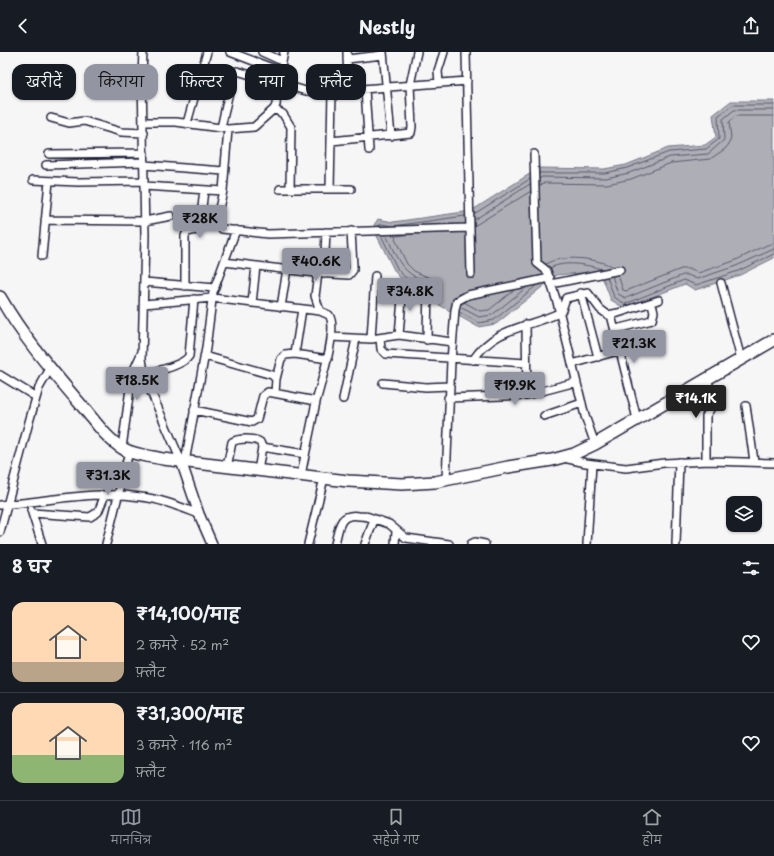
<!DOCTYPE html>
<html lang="hi">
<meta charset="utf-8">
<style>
:root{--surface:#171b24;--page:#20242c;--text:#f1f3f6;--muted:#9ea1a6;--line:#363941;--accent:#9495a2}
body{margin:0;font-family:"Playpen Sans","Playpen Sans Deva",sans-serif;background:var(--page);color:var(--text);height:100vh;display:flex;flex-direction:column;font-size:15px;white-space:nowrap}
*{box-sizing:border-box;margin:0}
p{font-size:13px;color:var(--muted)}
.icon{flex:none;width:22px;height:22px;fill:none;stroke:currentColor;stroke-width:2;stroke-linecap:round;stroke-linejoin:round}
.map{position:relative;height:492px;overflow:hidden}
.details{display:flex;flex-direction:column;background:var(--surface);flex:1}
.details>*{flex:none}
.guide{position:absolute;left:12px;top:12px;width:400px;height:36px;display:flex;gap:8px}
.buttons{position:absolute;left:726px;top:444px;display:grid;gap:8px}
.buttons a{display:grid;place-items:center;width:36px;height:36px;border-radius:8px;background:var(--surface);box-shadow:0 1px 3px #0004;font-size:20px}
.price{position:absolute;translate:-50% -34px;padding:0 9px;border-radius:4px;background:var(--accent);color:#111;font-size:13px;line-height:26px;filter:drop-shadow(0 1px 2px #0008)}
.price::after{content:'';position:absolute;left:50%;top:24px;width:12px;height:9px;margin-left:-6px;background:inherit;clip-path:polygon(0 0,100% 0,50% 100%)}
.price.selected{background:#222;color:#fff}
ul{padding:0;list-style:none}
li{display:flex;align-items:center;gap:12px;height:100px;padding:0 12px}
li+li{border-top:1px solid var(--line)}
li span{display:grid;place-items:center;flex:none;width:112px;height:80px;border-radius:12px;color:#555}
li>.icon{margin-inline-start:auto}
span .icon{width:48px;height:48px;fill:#fffc;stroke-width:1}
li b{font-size:17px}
h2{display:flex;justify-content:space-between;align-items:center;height:48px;padding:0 12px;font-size:17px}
.pill{padding:0 14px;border-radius:12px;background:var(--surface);box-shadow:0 1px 3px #0004;font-size:14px;line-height:36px}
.pill.selected{background:var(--accent);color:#111}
header{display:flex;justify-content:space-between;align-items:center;height:52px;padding:0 12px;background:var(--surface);font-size:18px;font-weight:700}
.tabs{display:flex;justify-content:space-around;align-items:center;height:56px;border-top:1px solid var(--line);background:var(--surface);font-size:11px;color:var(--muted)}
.tabs a{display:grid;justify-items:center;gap:2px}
.tabs .selected{color:var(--accent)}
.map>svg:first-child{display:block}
.water{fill:#aeaeb7;stroke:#767685}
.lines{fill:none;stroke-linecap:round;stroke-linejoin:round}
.shore{stroke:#5a5a6d;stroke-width:1}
.minor-casing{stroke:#22223b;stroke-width:10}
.tertiary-casing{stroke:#22223b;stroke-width:12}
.primary-casing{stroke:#22223b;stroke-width:14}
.minor{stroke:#fff;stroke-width:7}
.tertiary{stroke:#fff;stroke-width:9}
.primary{stroke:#fff;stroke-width:11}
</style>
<header><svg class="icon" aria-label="back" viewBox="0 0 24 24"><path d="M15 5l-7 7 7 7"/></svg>Nestly<svg class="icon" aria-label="share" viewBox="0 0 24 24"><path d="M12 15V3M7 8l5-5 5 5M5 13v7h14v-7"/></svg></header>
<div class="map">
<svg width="774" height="492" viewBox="0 0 774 492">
<rect width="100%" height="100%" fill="#f6f6f7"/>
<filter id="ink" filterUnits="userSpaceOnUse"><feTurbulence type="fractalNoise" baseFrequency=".025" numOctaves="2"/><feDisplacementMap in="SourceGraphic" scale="8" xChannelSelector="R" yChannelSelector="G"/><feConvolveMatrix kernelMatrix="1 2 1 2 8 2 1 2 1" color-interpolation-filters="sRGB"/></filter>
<g filter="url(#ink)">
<path class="water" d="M731 49H774V206L740 223 695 238 685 232 624 256 611 248 603 227 580 221 557 223 496 272 478 275 427 246 420 237 406 232 395 220 375 180 374 173 378 167 393 170 471 159 539 116 604 117 626 113 668 96 705 93 716 85 713 63Z"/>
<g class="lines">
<path class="shore" d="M539 121H605L627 116 669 100 706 97 719 87 718 64 733 53H774
M539 127 542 125 606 126 629 121 670 105 708 102 724 88 723 67 734 58H774
M539 134 544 131 607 132 631 127 671 111 710 107 725 97 729 92 731 86 729 70 736 64H774
M474 162 530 127
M474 168 530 132
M378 174 381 172 393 174 465 164
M474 174 531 139
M413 182 396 184 395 187 407 212 414 219 430 226
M381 183 398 218 408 228 423 235
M386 183C397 205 399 219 424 229
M546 212C560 202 598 206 613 215
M550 216C565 208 587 213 602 217
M618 223 623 238 626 239 681 217H689L698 221 734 209 767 193 774 191
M612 224 618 242 626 246 683 223H688L697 227 736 214 774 197
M607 225 614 245 625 252 684 228 696 233 738 219 774 202
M464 250 480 259 489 258 514 238
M460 255 479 265 492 263 527 235
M459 260 479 271 494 268 537 233"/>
<defs>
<path id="minor" d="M143 0 142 25 145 184 142 307 145 326 181 409
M230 0 280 19
M262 0 282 9
M347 0 348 39
M383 0 391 84
M466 0 471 222
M347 7 383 3
M439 31 438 19 444 0
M365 37 369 98
M274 57 283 62 291 75 290 137
M51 66 69 71 84 69 121 80 144 81
M144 70H176L228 77 254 75 274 57 276 53 278 30 284 0
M187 71 207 0
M221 76 233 22 237 19 306 39 323 40 467 29
M228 77 223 139 217 165 219 174 222 177 268 182 469 176
M331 89 411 81 412 75 410 33 417 0
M49 102 144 101
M534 102 537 211 547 219 557 250 585 364 595 392
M46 113 144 110
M144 113 224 119
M33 128 78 130 144 129
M144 134 223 139
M280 137H351
M330 137 332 40
M45 168 145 169 171 164
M42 204 49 129
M224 210 315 221 349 223 353 218V214L351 179
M318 221 315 244 320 259
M324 222 326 180
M144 230 215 236
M721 231 741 307
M551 232 620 218
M185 234V184L187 180 196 178 200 173 204 138
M581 241 598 305
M252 251 256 214
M144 252 212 246 320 259 329 263C339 276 320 333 316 350 311 375 306 399 301 423
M281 255 287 217
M611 263 637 367
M526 272 527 343
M616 277 652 268 654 260 652 251
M399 283 403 235
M331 285 371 287 399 283 452 290
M380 286 381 297 386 302 526 311
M371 287 375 224
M427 288 428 230
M295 302 302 257
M205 304 272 323 276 327 275 341
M473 308C495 275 527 276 559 261L562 258 566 246 588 241 600 257 608 263 618 261 659 248
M572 312 621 298
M145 322C156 319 183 314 189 304L194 247
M0 323 36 345
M276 327 281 307 285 303 295 302 328 307
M383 331 426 335 449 334
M448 346 527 343 576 330
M343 347 356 287
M746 354 754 409
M194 358 252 370 257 367 263 344 268 340 316 349
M544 364 582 351
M262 395 305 402
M122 396 132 322 142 300
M564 406 586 411 626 416 664 411 709 409 774 411
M706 409V364L714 351 707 326
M185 410 206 296 213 240 236 178
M227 415 232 390C239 386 253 386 260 390L262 395 258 419
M446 428 451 309 455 258 457 249 468 243 550 226
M0 453C46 450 94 438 141 445 161 447 180 455 199 462
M31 458 42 492
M32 461 90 465 98 460 105 443
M372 466 389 472 406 486 449 492
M0 480 29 370 39 336 51 315
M106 492 129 400
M308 492 324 426
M335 492C339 475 339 461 359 464 365 464 370 464 374 468L365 492
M395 492 396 479
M471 492 475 490 485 492
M587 492 592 412
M676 492 679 410"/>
<path id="tertiary" d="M181 409 199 462 212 492"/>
<path id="primary" d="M0 245C22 284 53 320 82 354 94 368 106 386 122 396 133 403 149 404 163 407L348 429 402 432 435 430 508 415 552 408 574 402 595 392 774 288"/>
</defs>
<use href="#minor" class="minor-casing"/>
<use href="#tertiary" class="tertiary-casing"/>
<use href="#primary" class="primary-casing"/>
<use href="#minor" class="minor"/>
<use href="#tertiary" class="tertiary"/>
<use href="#primary" class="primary"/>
</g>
</g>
</svg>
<div class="buttons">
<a><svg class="icon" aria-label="layers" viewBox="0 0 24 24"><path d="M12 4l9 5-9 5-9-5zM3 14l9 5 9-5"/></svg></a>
</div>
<b class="price" style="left:200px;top:187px">₹28K</b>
<b class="price" style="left:316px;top:230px">₹40.6K</b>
<b class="price" style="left:410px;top:260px">₹34.8K</b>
<b class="price" style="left:634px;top:312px">₹21.3K</b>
<b class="price" style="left:137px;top:349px">₹18.5K</b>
<b class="price" style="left:515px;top:354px">₹19.9K</b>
<b class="price selected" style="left:696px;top:367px">₹14.1K</b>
<b class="price" style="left:108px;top:444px">₹31.3K</b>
<div class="guide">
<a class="pill">खरीदें</a>
<a class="pill selected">किराया</a>
<a class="pill">फ़िल्टर</a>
<a class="pill">नया</a>
<a class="pill">फ़्लैट</a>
</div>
</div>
<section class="details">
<h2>8 घर<svg class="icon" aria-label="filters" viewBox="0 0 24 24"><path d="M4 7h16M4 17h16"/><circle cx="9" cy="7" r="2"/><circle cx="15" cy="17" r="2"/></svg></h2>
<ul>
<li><span style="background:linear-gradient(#ffd9b3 75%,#b9a48a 0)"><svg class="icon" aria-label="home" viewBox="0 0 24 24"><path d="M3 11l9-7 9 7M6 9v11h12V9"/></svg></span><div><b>₹14,100/माह</b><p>2 कमरे · 52 m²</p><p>फ़्लैट</p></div><svg class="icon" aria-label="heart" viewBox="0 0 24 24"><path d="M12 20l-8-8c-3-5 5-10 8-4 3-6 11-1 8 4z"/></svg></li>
<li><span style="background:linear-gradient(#ffd9b3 65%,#8fb573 0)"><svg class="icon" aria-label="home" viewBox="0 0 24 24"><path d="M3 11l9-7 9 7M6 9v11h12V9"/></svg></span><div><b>₹31,300/माह</b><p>3 कमरे · 116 m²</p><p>फ़्लैट</p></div><svg class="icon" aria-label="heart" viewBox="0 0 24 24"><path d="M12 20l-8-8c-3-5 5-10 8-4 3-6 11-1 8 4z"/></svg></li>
</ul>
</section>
<nav class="tabs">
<a class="selected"><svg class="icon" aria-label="map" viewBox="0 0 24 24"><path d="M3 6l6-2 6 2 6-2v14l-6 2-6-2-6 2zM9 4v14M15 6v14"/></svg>मानचित्र</a>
<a><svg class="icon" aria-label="saved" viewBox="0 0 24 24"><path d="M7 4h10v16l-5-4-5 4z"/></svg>सहेजे गए</a>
<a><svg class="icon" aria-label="home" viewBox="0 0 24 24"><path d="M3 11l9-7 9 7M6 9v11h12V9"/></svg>होम</a>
</nav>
